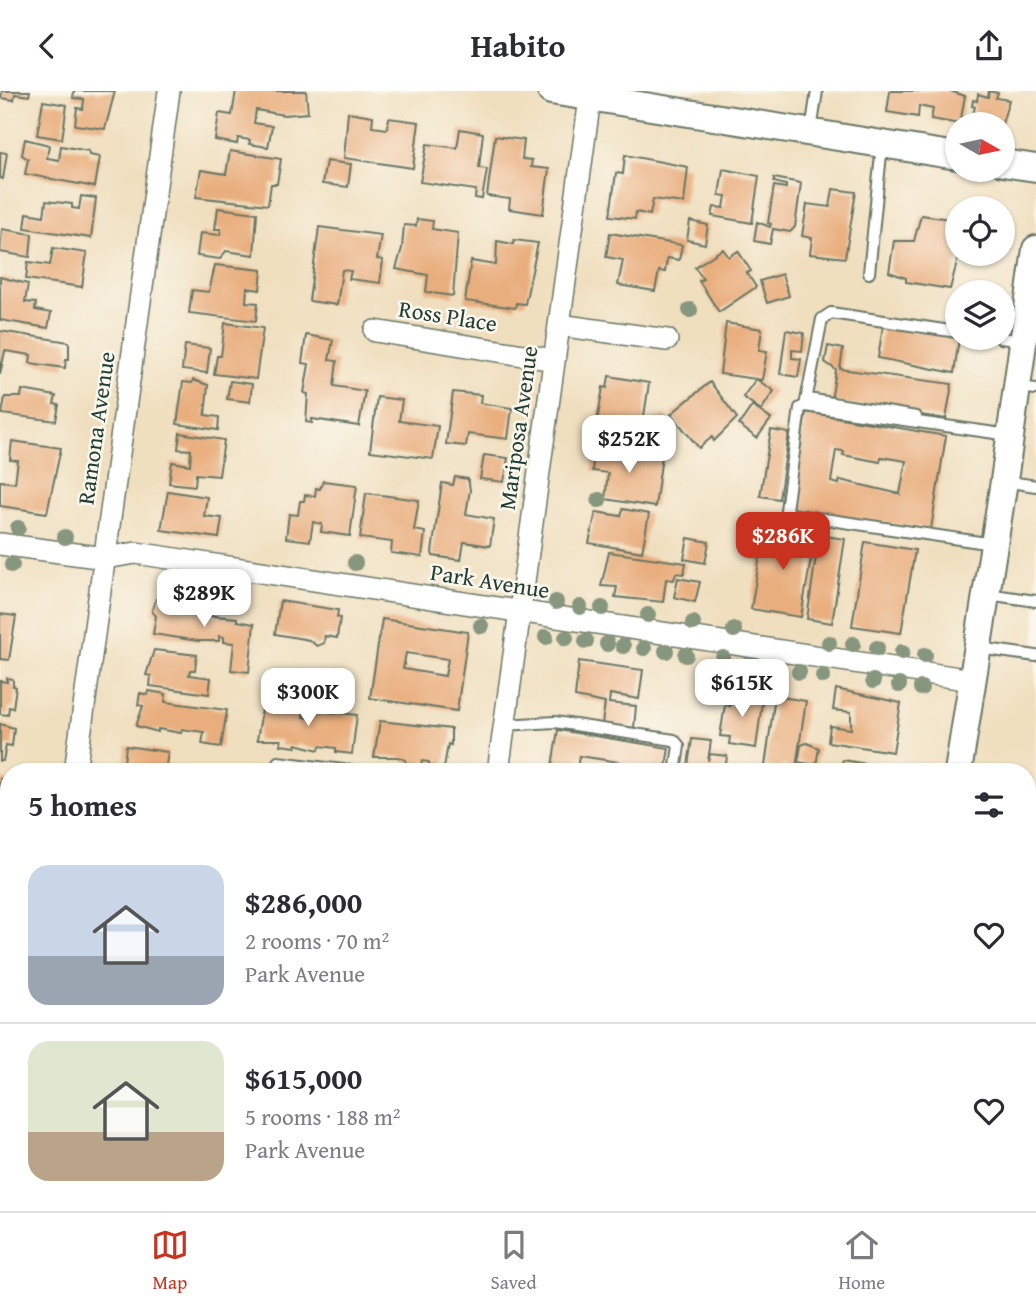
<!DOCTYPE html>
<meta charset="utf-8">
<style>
:root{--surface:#fff;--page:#f7f7f7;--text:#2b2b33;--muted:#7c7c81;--line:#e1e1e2;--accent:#c8321e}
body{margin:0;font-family:"Gentium Book Plus",serif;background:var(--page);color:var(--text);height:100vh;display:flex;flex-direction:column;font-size:26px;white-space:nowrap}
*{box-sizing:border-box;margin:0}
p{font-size:23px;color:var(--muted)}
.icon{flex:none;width:38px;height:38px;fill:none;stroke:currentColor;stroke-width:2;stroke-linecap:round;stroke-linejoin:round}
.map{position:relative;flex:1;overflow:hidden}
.drawer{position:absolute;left:0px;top:672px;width:1036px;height:448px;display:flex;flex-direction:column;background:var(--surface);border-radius:28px 28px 0 0;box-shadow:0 2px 5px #0004}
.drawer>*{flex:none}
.needle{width:46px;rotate:99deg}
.buttons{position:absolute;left:945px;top:21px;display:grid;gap:14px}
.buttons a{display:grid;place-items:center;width:70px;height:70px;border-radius:50%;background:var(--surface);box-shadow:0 2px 5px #0004;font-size:35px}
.price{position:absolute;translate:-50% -60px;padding:0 16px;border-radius:14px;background:#fff;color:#222;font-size:23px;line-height:46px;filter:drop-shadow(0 2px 4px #0008)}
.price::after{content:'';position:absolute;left:50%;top:42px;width:21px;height:16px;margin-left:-10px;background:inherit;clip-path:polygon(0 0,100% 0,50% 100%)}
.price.selected{background:var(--accent);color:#fff}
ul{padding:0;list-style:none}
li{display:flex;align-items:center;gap:21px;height:175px;padding:0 28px}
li+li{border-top:2px solid var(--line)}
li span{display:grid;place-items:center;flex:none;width:196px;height:140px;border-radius:21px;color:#555}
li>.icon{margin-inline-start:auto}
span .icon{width:84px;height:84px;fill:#fffc;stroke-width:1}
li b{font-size:30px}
h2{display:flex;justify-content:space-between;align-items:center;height:84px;padding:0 28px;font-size:30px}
header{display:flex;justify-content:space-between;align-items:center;height:91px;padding:0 28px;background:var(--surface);font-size:32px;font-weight:700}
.menu{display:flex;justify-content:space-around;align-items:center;height:98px;border-top:2px solid var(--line);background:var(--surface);font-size:19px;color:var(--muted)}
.menu a{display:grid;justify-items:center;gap:4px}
.menu .selected{color:var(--accent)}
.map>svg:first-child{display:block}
.building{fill:#e9ae7e;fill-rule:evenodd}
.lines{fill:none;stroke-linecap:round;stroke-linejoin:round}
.service-casing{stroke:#687665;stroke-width:14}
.minor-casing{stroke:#687665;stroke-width:24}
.tertiary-casing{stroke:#687665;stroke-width:30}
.service{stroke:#fff;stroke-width:10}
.minor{stroke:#fff;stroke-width:21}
.tertiary{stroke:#fff;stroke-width:26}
.tree{fill:#87967e}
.labels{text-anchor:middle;stroke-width:5;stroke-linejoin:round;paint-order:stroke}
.street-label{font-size:23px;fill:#1f3d34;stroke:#fbf7ec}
</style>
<header><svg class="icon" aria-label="back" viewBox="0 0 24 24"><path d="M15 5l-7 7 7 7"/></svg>Habito<svg class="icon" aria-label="share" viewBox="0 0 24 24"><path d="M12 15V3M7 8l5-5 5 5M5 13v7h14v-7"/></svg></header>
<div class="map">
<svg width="1036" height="1120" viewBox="0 0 1036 1120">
<rect width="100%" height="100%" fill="#fbf7ec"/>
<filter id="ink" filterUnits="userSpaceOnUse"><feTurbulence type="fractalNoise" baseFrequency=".0143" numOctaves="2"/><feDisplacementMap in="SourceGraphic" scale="14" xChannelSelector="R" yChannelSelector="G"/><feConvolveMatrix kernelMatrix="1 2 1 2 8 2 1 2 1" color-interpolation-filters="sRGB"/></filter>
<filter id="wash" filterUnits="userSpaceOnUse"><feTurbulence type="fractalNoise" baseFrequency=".00686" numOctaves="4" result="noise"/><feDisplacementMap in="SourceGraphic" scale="28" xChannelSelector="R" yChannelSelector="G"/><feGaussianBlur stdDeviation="1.57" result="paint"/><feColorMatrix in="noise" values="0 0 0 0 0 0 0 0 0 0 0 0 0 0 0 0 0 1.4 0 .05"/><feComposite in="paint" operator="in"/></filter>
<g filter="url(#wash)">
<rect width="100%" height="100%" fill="#f0dfbf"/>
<g id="blocks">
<path class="building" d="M2 0H30L29 5 15 3 14 9 1 7Z
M74 0H115L105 38 75 34 77 17 83 18 84 8 73 7Z
M236 0H306L308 22 284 24 256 19 254 32 272 35 268 56 249 53 250 49 238 47 237 53 215 49 219 22 232 24Z
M890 0H950L965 5 960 33 931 28 933 18 919 15 918 26 887 21Z
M989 0 998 2 996 7 1009 9 1002 33H970L975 16 972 15 973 9 977 10 978 3 988 6Z
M43 10 67 14 62 48 37 44Z
M348 21 373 25 372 36 387 38 389 27 419 31 413 77 344 67Z
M460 38 483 42 479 77 487 78 482 108 475 107 476 99 420 91 427 53 457 57Z
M495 45 524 49 522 68 532 69 531 76 549 78 543 123 509 118 510 108 487 105Z
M25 48 49 54 47 67 59 69 61 55 89 60V64L100 66 95 96 25 83 28 68 22 64Z
M230 60 281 68 277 93H271L268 114 196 106 201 79 226 83Z
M0 61 7 62 3 88 0 87Z
M625 64 688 76 684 112 653 108 650 124 636 121 635 128 610 125 616 82 623 83Z
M326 70 351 73 348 96 322 93Z
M723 78 759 85 752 132 712 125 714 116 724 117 726 105 719 104Z
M774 87 801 92 795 136 790 141 773 138 770 153 754 150 757 131 770 136 771 133 768 132 774 95 786 97V94L774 91Z
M833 98 856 101 845 167 810 163 812 147 802 145 807 113 830 116Z
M81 105 96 107 91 147 25 137 27 122 44 125 46 110 72 113V117L79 118Z
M218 117 257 122 254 164 226 160 220 168 197 165 200 142 220 144 221 138H215Z
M921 124 957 129 959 163 950 198 906 191V187L889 181 894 150H914Z
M417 128 433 130 432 138 458 142 453 205 426 201 428 184 396 178 402 157 404 134 416 135Z
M690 130 708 134 705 153 687 149Z
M319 136 381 144 377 168 383 169 380 192 349 188 351 180 342 179 337 214 309 210Z
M2 138 32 143 30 166 0 161Z
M610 142 682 154 679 169 667 167 665 181 659 180 655 200 618 194 623 169 606 166Z
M514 149 538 152 525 213 516 212 515 217 465 210 471 170 496 174 497 150 513 153Z
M53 157 87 162 82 196 26 188 28 171 50 174Z
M723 158 729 166 738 160 751 180 747 182 756 196 719 221 699 190 703 188 695 176Z
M215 174 262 179 260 199 247 197 246 211 258 212 256 230 189 222 192 199 209 201Z
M782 183 789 205 767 212 760 190Z
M0 186 28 193 25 211 36 212 35 219 51 222 48 237 0 229Z
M225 232 263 237 256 288 214 283 217 265H221Z
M726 232 762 238 759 259 767 260 762 289 756 288 774 300 761 319 743 306 756 288 720 283Z
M883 235 959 247 954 282 878 267Z
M786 239 804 242 802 260 792 259V267L801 268 798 286 780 283Z
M0 240 69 251V268H66L65 277 30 272 31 264 5 260 0 283Z
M306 244 333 249 329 269 337 270 334 295 365 300 359 335 312 328V332L306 331 308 303 304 302 309 273 302 272Z
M185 254 210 257 207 282 182 279Z
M828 255 843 258 840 278 952 293 946 328 831 310 836 279 825 271Z
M609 285 649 292 640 352 605 347 606 339 596 337 603 296 607 297Z
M193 289 208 294 205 324 219 326 218 339 177 333 183 291 192 292Z
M230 290 252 293 250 311 227 308Z
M710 291 737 327 714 350 712 346 699 357 671 323Z
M22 299 56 305 54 313 59 314 56 330 2 323 5 306H21Z
M453 301 481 304 480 312 512 317 508 348 468 343 466 355 446 353Z
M377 306 402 309 399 330 438 335 433 368 370 360Z
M752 315 771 328 757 347 739 334Z
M806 321 946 345 931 438 790 419ZM836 359 844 360 843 364 880 371 881 366 906 370 900 403 840 389 839 393 831 391Z
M666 324 673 345 652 352 645 331Z
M771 339 789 342 779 408 760 405Z
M180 342 224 349 219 385 196 383 195 395 169 392 172 371 190 374 191 359 178 358Z
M12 350 61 357 47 422 0 415V390L15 392 18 370 10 369Z
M595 354 662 365 655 416 605 408 608 382 592 380Z
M484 364 508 367 504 391 480 388Z
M455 386 468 388 470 399 466 423 494 428 490 455 464 451 461 469 433 465 432 461 442 392 453 394Z
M323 390 357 394 350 445 321 441 322 433 313 431 310 450 286 447 289 423 298 424 300 410H304L305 404 315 405 316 397 320 398Z
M168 400 207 406 204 425 222 427 219 447 161 439Z
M366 402 419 409 414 439 425 441 422 466 391 462 392 451 360 447Z
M623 418 649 423 642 461 589 452 596 421 621 425Z
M765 435 815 444 801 526 751 518Z
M819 444 845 448 832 532 807 528Z
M688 447 709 451 705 472 684 468Z
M865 451 915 459 901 542 852 535Z
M609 461 686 472 684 483 676 482 674 489 666 488 663 511 615 506 617 496 601 495Z
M678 487 700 491 695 511 674 506Z
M177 507 203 515 202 524 237 527V530L254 533 249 581 231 579 234 552 224 551V546L219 545V550H198L153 543 156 525 152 520 156 508 176 511Z
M280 510 338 519 337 526 340 527 337 547 325 545 324 552 317 555 309 549 275 543Z
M0 523 16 525 9 569 0 568Z
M382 528 468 541 457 620 370 607ZM406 562 448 568 445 585 403 578Z
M154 559 197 564 195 579H190L189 584 211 587 209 603 150 595 151 585 146 584Z
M579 570 643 579 639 608 610 603 609 612 636 615 634 637 602 633 605 612 575 606Z
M7 587 13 588V595L16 596 13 617 9 616 8 624 0 623V590L7 591Z
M836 598 901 612 893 661 828 651 830 635 851 638V621L833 619Z
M149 600 166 603 165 611 227 619 221 656 202 653 204 641 182 638 181 642 158 638V641L136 635 143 615 138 614 140 602 148 604Z
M732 600 763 604 756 657 729 653 730 646 720 645 725 614 730 615Z
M775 605 806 610 796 676 793 675 792 681H787V675L782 674 781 677 765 675Z
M263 613 304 619 303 626 308 627 309 619 357 624 352 663 336 661V657L320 655 319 659 296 653V656L280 654 281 649H257Z
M380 630 451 638V654L448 653 444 677 429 675V671L422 670 421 675 405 672 406 669 398 666H374Z
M0 633 14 637 12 655 6 654 3 670H0Z
M558 639 669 657 665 681H638L639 674 579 665 577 678 587 681H551Z
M692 648 711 650 708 670 710 663 727 665 725 681H687Z
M807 652 819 657 816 674 798 671 801 654Z
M126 655 168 661 165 681H123Z
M843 669 874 674 873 681H837Z
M0 688 8 689V703L3 748 0 747Z
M1027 741 1036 742V783L1033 793 1036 794V821L1027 820Z
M1027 831 1036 832V867L1027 866Z
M1027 909 1036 911V949L1027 948Z
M1036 961V1021L1027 1019V962Z
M1027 1027 1036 1028V1061L1027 1060Z
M1027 1102 1036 1104V1120H950L951 1111H1027Z
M497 1111H665L664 1120H546L531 1116 530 1120H497Z
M718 1111H752L750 1120 716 1119Z"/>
</g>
</g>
<g filter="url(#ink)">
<use href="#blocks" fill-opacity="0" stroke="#687665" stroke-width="2"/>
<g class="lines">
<defs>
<path id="service" d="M811 40 817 0
M869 182 882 53
M1000 247 1023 250
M1017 296 1036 298
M808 308 916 326
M805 315 822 228 831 222 957 241
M1004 390 1036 395
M993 453 790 423 786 419 800 317 805 315 1009 344
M987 503 1036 510
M979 557 1036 565
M504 634 555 631 674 649 679 655 675 681
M278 671 360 681
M1027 736 1036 737
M1027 874 1036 875
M1027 955 1036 956
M1027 1080 1036 1082
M391 1111 439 1118"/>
<path id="minor" d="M559 234 667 249
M375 240 554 269
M0 453 105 467 136 462 972 589
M75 681 169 0
M498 681 591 0
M12 1120 13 1111
M439 1120 440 1111"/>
<path id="tertiary" d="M551 0 957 65
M1003 72 1036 77
M958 681 1004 390 1036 158
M888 1120 890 1111"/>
</defs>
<use href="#service" class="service-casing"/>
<use href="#minor" class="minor-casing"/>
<use href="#tertiary" class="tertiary-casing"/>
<use href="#service" class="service"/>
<use href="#minor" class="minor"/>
<use href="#tertiary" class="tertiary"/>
</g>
<g class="tree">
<circle cx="690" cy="219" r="8"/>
<circle cx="599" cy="409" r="8"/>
<circle cx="18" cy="437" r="8"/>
<circle cx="65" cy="446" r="8"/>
<circle cx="355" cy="472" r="8"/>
<circle cx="12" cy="474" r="8"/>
<circle cx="556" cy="511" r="8"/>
<circle cx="580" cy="516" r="8"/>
<circle cx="602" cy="517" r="8"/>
<circle cx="648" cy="524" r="8"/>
<circle cx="693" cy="532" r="8"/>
<circle cx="481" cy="535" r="8"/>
<circle cx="734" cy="539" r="8"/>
<circle cx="546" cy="546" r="8"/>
<circle cx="566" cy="547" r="8"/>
<circle cx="586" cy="550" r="8"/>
<circle cx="829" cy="552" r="8"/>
<circle cx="607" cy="553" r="8"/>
<circle cx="853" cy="553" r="8"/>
<circle cx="623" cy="555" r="8"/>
<circle cx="644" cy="557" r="8"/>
<circle cx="877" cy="557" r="8"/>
<circle cx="666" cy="560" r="8"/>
<circle cx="902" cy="561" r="8"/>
<circle cx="686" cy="564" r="8"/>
<circle cx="925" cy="564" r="8"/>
<circle cx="723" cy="567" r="8"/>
<circle cx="750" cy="574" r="8"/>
<circle cx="799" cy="581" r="8"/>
<circle cx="823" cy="585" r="8"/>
<circle cx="873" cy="590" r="8"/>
<circle cx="899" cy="594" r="8"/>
<circle cx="921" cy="597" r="8"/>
</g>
</g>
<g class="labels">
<g class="street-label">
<text transform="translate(448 225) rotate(9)" y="8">Ross Place</text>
<text transform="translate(96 337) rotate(-82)" y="8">Ramona Avenue</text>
<text transform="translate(518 337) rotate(-82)" y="8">Mariposa Avenue</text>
<text transform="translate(490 490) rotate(9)" y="8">Park Avenue</text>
</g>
</g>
</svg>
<div class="buttons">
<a><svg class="needle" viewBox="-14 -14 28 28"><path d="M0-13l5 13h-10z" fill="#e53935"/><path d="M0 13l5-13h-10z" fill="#7c7c81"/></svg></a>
<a><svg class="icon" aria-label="locate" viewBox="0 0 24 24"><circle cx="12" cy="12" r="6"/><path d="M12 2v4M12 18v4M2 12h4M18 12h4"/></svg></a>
<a><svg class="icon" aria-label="layers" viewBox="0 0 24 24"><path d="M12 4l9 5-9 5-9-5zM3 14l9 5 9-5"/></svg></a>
</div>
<b class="price" style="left:629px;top:384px">$252K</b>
<b class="price selected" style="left:783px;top:481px">$286K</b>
<b class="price" style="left:204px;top:538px">$289K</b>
<b class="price" style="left:742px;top:628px">$615K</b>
<b class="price" style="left:308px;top:637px">$300K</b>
<section class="drawer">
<h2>5 homes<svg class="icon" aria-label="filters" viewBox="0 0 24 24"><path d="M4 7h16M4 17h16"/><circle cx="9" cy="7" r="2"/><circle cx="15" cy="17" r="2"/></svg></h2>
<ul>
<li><span style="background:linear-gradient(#c9d6e8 65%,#9aa5b1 0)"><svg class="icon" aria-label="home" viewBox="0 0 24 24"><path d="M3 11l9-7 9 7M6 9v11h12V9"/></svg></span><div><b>$286,000</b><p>2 rooms · 70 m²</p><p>Park Avenue</p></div><svg class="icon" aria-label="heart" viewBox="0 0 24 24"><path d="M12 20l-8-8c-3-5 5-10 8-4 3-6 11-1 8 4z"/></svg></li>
<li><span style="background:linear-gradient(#dfe7d0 65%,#b9a48a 0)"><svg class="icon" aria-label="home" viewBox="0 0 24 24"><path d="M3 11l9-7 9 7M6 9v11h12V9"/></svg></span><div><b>$615,000</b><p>5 rooms · 188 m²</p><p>Park Avenue</p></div><svg class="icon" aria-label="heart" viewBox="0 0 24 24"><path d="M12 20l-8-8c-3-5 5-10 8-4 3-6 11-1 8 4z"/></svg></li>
</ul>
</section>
</div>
<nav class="menu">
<a class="selected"><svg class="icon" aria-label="map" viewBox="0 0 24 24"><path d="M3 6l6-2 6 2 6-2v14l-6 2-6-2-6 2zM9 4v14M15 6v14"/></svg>Map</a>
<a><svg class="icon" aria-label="saved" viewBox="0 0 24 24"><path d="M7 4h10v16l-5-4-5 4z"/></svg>Saved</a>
<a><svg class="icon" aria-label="home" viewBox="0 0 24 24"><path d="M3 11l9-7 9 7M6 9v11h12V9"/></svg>Home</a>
</nav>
